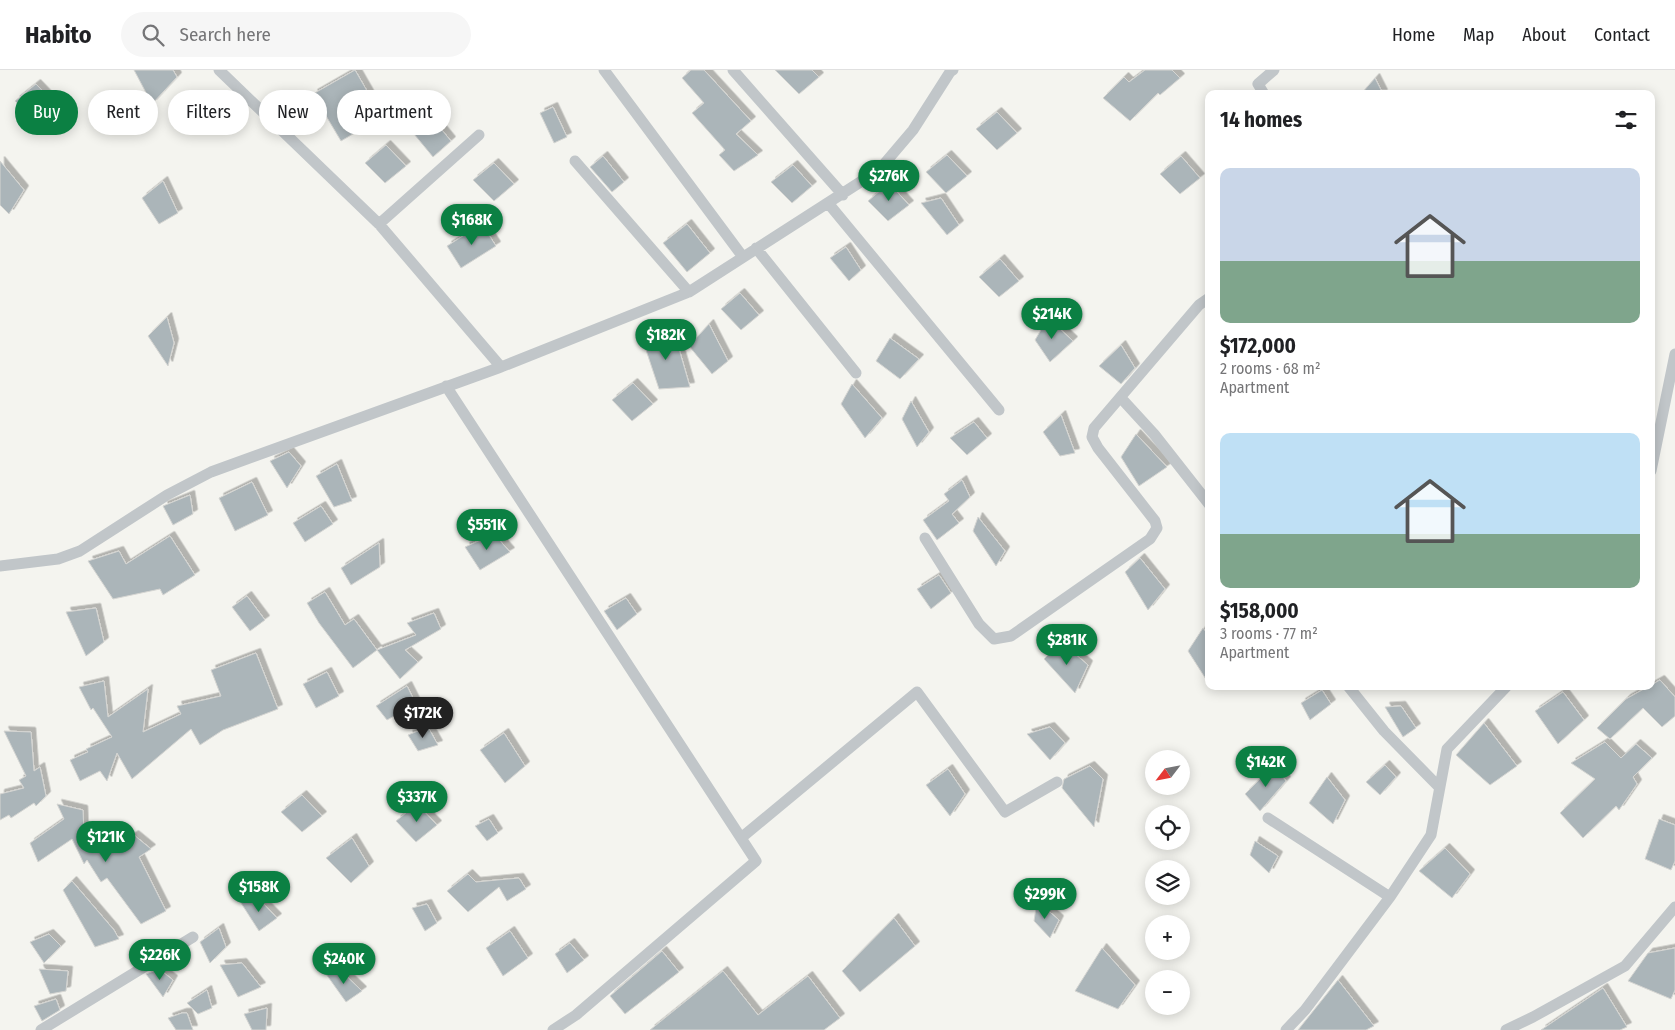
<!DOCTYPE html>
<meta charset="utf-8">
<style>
:root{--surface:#fff;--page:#f6f6f6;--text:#202124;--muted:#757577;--line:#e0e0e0;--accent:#0b8043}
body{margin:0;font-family:"Fira Sans Condensed",sans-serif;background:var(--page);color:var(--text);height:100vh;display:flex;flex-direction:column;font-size:19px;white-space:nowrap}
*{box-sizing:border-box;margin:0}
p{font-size:16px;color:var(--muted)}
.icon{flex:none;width:28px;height:28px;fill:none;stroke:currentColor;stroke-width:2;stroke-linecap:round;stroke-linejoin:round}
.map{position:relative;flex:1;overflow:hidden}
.drawer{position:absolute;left:1205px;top:20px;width:450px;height:600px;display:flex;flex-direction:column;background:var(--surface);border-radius:10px;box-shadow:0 2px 12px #0003}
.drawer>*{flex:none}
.hud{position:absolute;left:15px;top:20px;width:475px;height:45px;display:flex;gap:10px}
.needle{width:32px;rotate:238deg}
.fabs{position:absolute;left:1145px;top:680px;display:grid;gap:10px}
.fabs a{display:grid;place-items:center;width:45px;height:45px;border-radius:50%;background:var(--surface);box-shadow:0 2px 12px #0003;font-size:25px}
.price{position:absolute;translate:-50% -42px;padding:0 11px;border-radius:18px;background:var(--accent);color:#fff;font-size:16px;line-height:32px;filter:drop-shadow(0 1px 2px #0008)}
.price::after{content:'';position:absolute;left:50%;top:30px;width:15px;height:11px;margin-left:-8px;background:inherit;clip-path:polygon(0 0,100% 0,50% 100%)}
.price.current{background:#222;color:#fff}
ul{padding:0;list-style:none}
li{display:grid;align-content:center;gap:10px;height:265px;padding:0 15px}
li span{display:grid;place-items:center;height:155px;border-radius:10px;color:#555}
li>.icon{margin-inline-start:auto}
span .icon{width:90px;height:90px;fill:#fffc;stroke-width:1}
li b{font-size:21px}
h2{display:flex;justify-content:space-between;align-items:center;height:60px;padding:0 15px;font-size:21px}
.pill{padding:0 18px;border-radius:22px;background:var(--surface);box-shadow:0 2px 12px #0003;font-size:18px;line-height:45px}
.pill.current{background:var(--accent);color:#fff}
header{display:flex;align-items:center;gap:30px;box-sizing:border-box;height:70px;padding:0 25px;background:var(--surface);border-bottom:1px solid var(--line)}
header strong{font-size:24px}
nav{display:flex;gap:28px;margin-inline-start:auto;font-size:18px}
.search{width:350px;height:45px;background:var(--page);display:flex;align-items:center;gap:12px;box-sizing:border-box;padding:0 18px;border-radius:28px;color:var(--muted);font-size:19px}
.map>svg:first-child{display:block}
.building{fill:#abb5b9;stroke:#d5d5d2;filter:url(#shadow)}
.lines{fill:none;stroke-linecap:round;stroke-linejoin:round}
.street{stroke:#c1c6c9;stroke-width:11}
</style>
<header>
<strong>Habito</strong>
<div class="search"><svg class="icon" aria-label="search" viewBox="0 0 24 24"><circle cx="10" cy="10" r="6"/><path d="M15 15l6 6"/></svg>Search here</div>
<nav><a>Home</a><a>Map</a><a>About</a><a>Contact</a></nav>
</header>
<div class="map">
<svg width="1675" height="960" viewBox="0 0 1675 960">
<defs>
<filter id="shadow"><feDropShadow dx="4.5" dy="-4.5" stdDeviation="0" flood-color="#0004"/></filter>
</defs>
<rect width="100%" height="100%" fill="#f4f4ef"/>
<path class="building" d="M134 0H173L177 7 152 34Z
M355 0 382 47 341 71 313 24Z
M691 0H704L751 51 736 64 758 85 734 101 719 85 725 80 692 43 704 33 682 8Z
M775 0H812L819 7 799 24Z
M1145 0H1172L1180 8 1160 25 1158 23 1130 51 1103 28 1124 7 1129 12Z
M1375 8 1383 24H1361Z
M36 14 56 35 36 51 15 31Z
M553 37 567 67 554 73 540 43Z
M997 42 1017 63 997 80 976 59Z
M432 48 451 71 433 87 414 64Z
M386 75 406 96 385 113 365 93Z
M947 85 967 106 946 123 926 102Z
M603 86 624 112 612 122 590 97Z
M1181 86 1200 108 1180 124 1160 104Z
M0 91 24 120 9 144 0 135Z
M494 93 514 114 494 131 473 110Z
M793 95 812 116 792 133 771 112Z
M163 111 178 143 159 154 142 128Z
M889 113 909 135 888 151 868 131Z
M941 128 959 155 947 165 921 133Z
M482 154 496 176 461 198 447 176Z
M687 154 710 183 687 202 663 173Z
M846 177 861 200 849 211 830 188Z
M1000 189 1019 211 999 227 979 207Z
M740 223 759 245 741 260 721 239Z
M167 247 174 273 168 296 148 266Z
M1048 248 1073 271 1050 292 1035 270Z
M709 254 728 291 712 304 689 276Z
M641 265H675L690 317 659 319Z
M890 268 919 289 900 309 876 291Z
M1121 275 1135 298 1121 314 1099 296Z
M633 313 653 334 632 351 612 330Z
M852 314 882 348 865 368 841 334Z
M911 331 929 362 917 377 902 349Z
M1061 345 1075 383 1060 386 1043 362Z
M974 352 987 368 967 385 950 368Z
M1136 364 1167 397 1139 416 1121 387Z
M289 382 301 396 287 418 270 391Z
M337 394 352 431 334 437 316 406Z
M962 410 970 427 952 444 959 453 937 470 923 450 949 431 944 424Z
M252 412 268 445 235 461 219 428Z
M190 425 193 444 173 455 163 436Z
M321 436 333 454 305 472 293 453Z
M978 447 1005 481 996 496 973 461Z
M494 464 510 482 480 500 465 477Z
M170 466 195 505 163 525 160 519 113 529 88 491 119 481 126 494Z
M379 473 380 497 351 515 341 498Z
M1140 488 1165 519 1148 540 1125 502Z
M939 505 951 523 931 539 917 519Z
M325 522 345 555 354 549 377 580 353 598 319 553 307 533Z
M247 526 265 550 250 561 232 537Z
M626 528 637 544 617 560 604 541Z
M96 538 104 572 86 586 66 542Z
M434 543 441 559 405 580 418 592 400 609 377 580 416 565 407 553Z
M1203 558 1209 566V614L1188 581Z
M1061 572 1088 595 1075 623 1044 589Z
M256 583 278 639 223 660 200 675 191 659 132 709 117 683 107 711 100 701 80 711 70 690 88 682 86 679 112 667 93 638 91 640 79 617 104 611 108 647 148 619 143 662 181 644 177 636 221 626 211 600Z
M327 602 339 626 316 638 303 614Z
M1660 610 1675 627V646L1662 657 1643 638 1610 669 1597 658 1626 629Z
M407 616 416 634 387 650 376 636Z
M1322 620 1331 634 1310 650 1301 633Z
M1563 622 1584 650 1558 674 1535 641Z
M1401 636 1416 658 1403 667 1385 637Z
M1484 653 1517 696 1490 715 1456 685Z
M428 657 438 675 418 681 408 665Z
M1050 657 1065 673 1050 690 1027 664Z
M4 661 31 662 34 701 40 697 46 726 36 736 34 733 11 748 9 745 0 750V724L24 718 19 710 26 706Z
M504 663 525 696 505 713 480 680Z
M1605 672 1621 688 1636 674 1652 688 1633 707 1637 714 1619 740 1616 736 1583 768 1560 743 1595 709 1571 693Z
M1274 695 1286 711 1260 741 1245 724Z
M1385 695 1396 707 1380 725 1366 712Z
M1090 696 1103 709 1094 757 1062 718 1064 709Z
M948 699 965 724 950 746 926 715Z
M1327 707 1345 730 1333 754 1309 733Z
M302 725 322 746 302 762 281 742Z
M57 734 83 740 84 765 90 764 105 785 134 765 151 779 139 787 166 841 141 854 107 808 101 812 87 790 84 794 72 769 38 792 30 773 64 749Z
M417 734 437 755 416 772 396 751Z
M489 749 498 763 487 771 475 756Z
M1659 749 1675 755V791L1671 800 1645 789Z
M352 768 369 796 351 813 326 788Z
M1255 771 1278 786 1269 803 1250 785Z
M1445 778 1470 804 1452 828 1419 801Z
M468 804 476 812 519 808 526 819 507 831 499 817 468 842 447 821Z
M72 811 114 860 119 869 95 877 63 820Z
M257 827 277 848 259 861 241 833Z
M1037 831 1059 850 1050 868 1034 851Z
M427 834 437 853 425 861 412 838Z
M894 848 915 876 860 922 842 901Z
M219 858 226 877 210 893 200 872Z
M510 861 528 888 503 906 486 878Z
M49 864 61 876 44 893 30 872Z
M570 873 584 890 567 903 555 884Z
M1102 878 1135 915 1118 939 1075 921Z
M1675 878V920L1671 929 1628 911 1648 883Z
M662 881 679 902 625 944 610 926Z
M242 893 261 917 238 927 220 895Z
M39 899 68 901 66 921 50 924Z
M159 899 173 910 163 927 146 904Z
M339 899 362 921 346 932 326 904Z
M723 901 758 945 808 906 840 948 824 960H650Z
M1338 910 1374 956 1366 960H1298Z
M1603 918 1627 957 1620 960H1541Z
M207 920 212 938 198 944 187 933Z
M56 929 60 940 42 951 34 936Z
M267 938 266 960H252L244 944Z
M182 943H187L193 960H176L168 948Z"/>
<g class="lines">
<path class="street" d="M219 0 379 154 501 297
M604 0 743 187
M733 0 843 125
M1264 24 1258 14 1274 0
M575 91 689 222
M828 133 999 340
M379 154 479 65
M756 178 856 303
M446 316 756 791 576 945 553 960
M1121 328 1154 364 1209 434
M1651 401 1675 284
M925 468 979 554 994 569 1011 566 1150 469 1157 458 1155 451 1098 378 1092 367 1094 358 1199 235 1209 228
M0 496 58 489 80 481 167 425 211 402 501 297 689 222 879 100 913 60 950 2 953 0
M1348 616 1384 661 1439 717
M1268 748 1390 827
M741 768 917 622 1005 742 1057 712
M41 960 193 867
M1286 960 1305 940 1390 827 1431 765 1447 679 1507 616
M1506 960 1533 947 1625 896 1675 837"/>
</g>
</svg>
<div class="fabs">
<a><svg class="needle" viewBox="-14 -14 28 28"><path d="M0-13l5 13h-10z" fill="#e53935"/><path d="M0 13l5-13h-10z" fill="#757577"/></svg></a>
<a><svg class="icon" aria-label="locate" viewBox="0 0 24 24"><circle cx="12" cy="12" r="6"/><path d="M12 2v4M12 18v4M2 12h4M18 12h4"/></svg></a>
<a><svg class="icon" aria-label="layers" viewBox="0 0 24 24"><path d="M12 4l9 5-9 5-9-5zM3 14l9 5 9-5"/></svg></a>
<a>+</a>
<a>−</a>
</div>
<b class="price" style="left:889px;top:132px">$276K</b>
<b class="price" style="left:472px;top:176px">$168K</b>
<b class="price" style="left:1052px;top:270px">$214K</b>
<b class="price" style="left:666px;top:291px">$182K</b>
<b class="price" style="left:487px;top:481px">$551K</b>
<b class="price" style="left:1067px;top:596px">$281K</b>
<b class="price current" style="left:423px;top:669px">$172K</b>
<b class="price" style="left:1266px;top:718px">$142K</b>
<b class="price" style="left:417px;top:753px">$337K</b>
<b class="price" style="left:106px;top:793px">$121K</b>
<b class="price" style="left:259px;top:843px">$158K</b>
<b class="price" style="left:1045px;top:850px">$299K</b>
<b class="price" style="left:160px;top:911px">$226K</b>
<b class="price" style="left:344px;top:915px">$240K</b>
<div class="hud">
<a class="pill current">Buy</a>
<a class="pill">Rent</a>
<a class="pill">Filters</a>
<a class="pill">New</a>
<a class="pill">Apartment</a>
</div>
<section class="drawer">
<h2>14 homes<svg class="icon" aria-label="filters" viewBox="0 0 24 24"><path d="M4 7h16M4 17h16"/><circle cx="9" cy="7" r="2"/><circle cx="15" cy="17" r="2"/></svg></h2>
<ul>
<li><span style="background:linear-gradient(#c9d6e8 60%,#7fa58c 0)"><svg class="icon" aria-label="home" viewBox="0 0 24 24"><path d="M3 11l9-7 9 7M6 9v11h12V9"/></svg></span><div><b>$172,000</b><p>2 rooms · 68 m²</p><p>Apartment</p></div></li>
<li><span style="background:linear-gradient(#bfe0f5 65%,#7fa58c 0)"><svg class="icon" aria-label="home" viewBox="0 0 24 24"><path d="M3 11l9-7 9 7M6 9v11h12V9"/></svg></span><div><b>$158,000</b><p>3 rooms · 77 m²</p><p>Apartment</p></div></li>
</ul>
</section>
</div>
